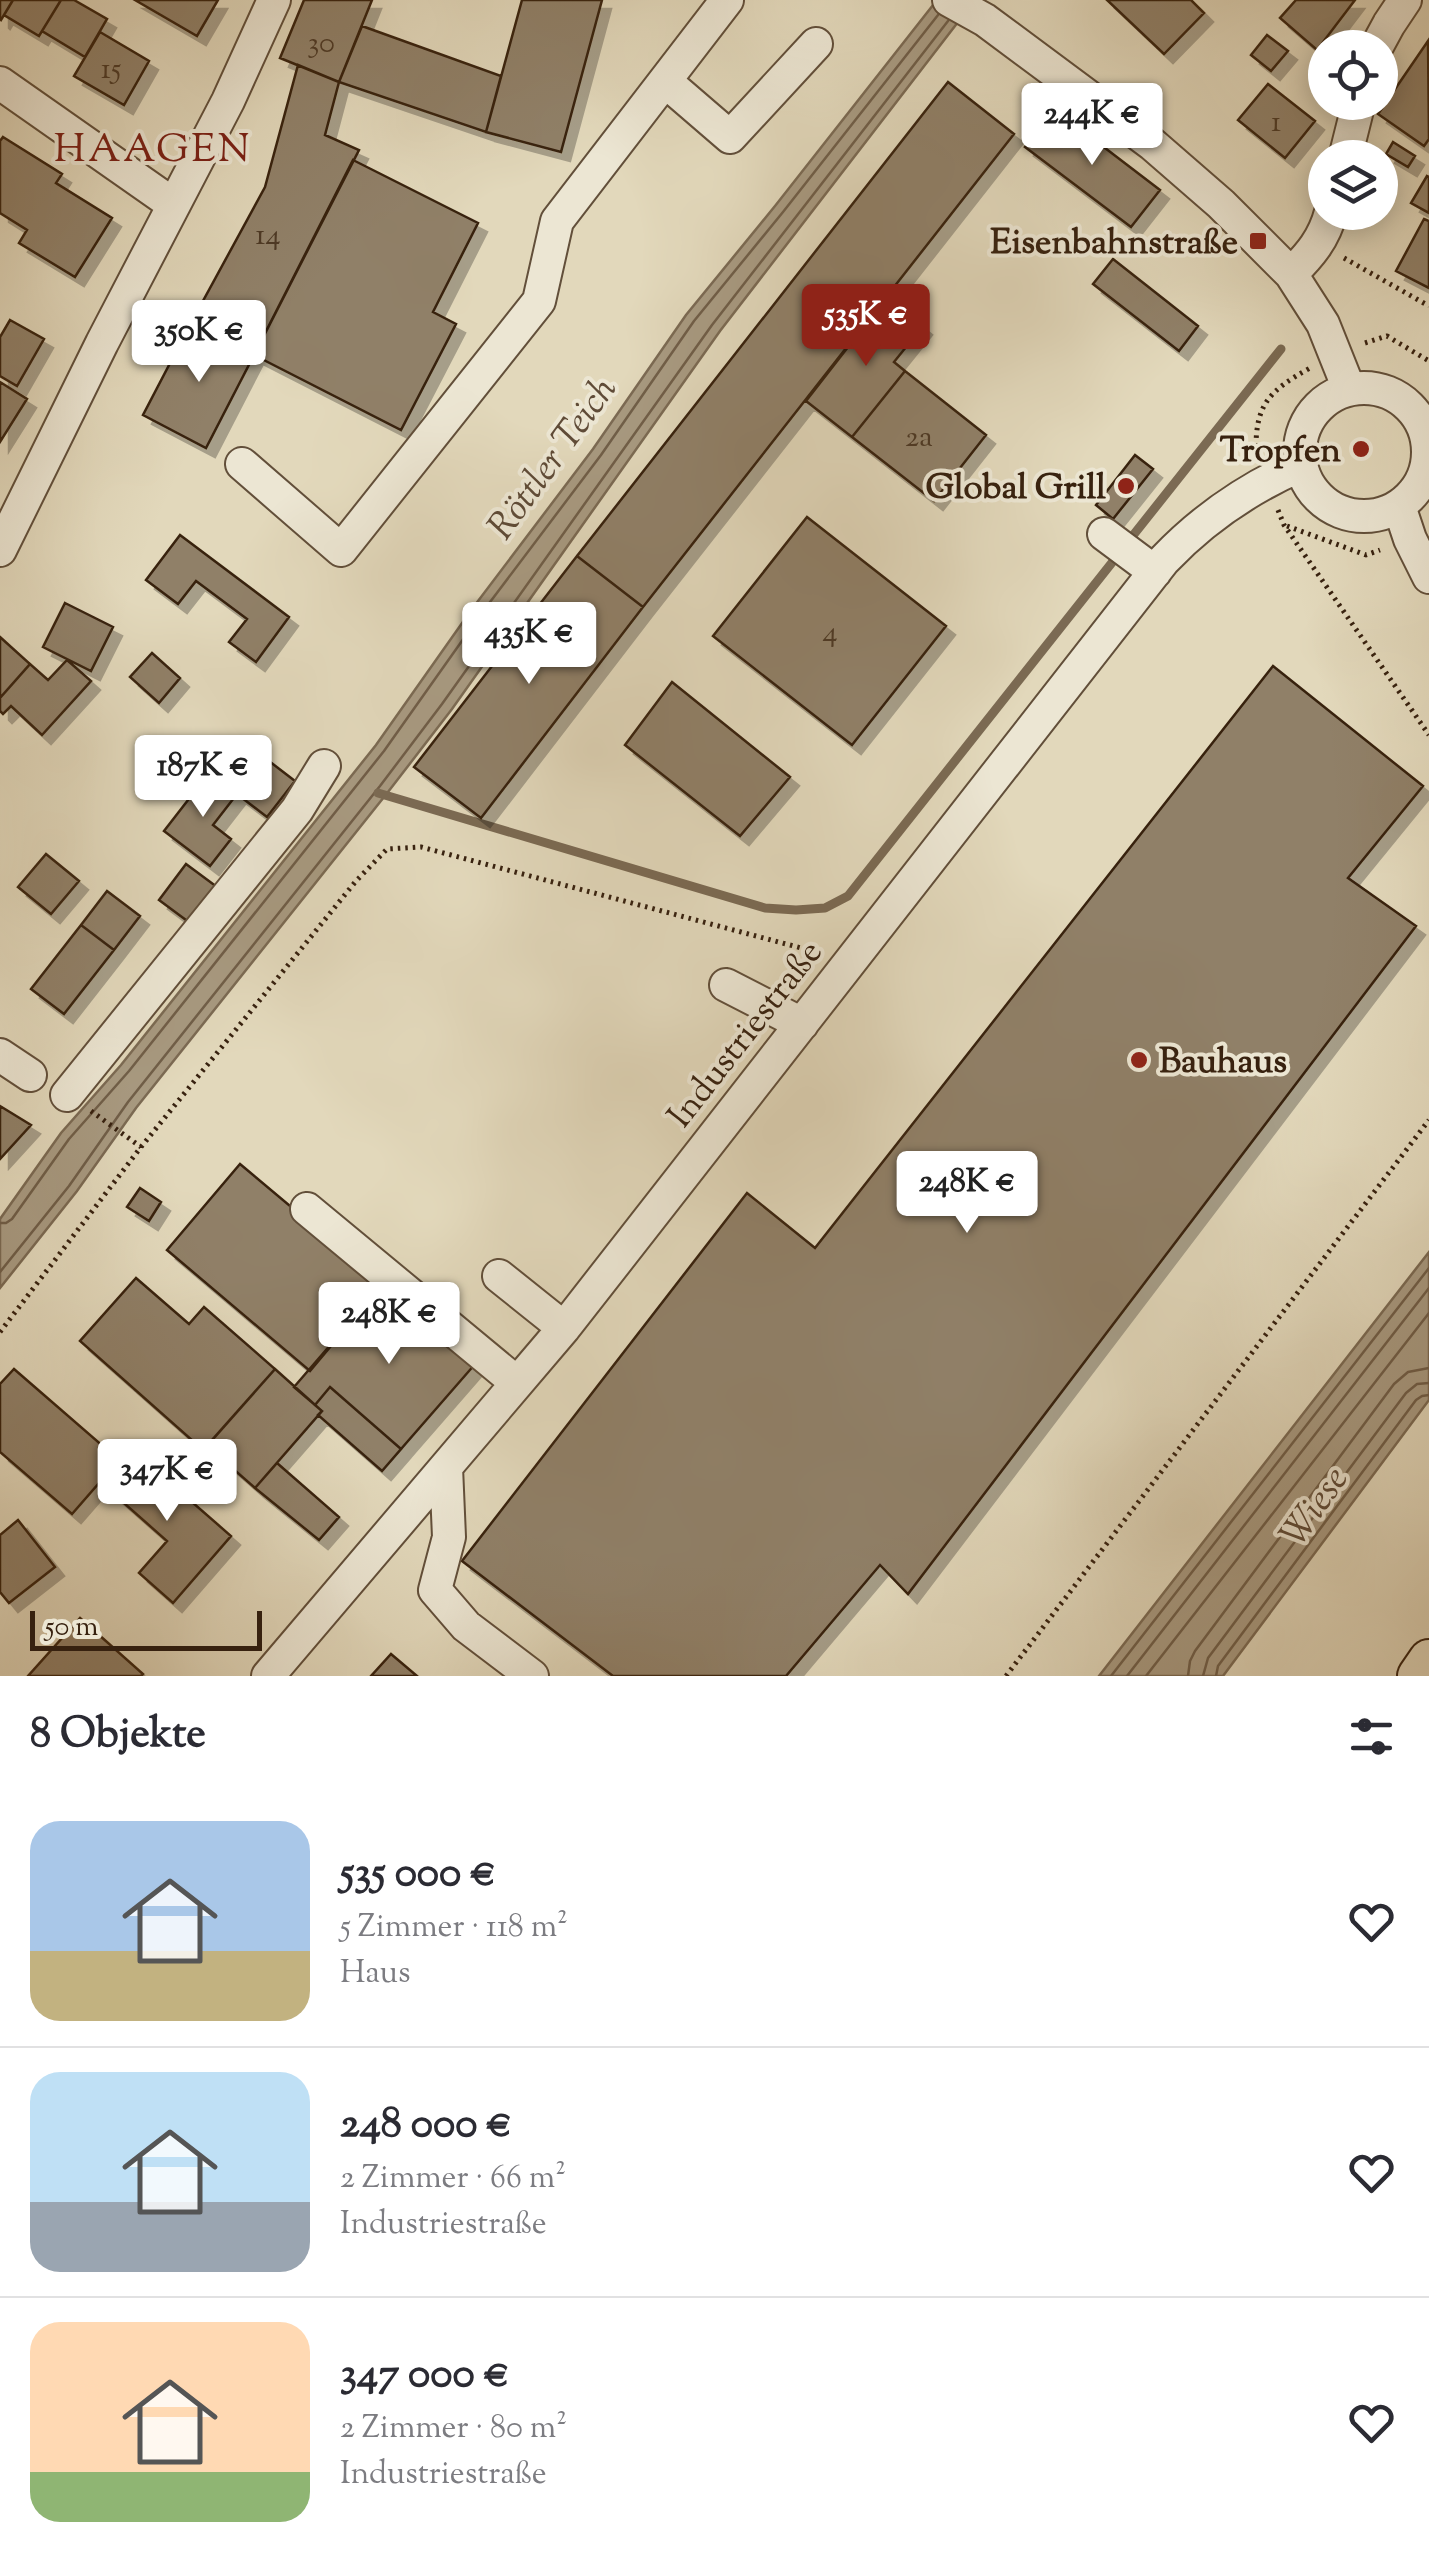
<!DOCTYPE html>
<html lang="de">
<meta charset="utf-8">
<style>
:root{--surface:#fff;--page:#f2f2f3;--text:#2b2b33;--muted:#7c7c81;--line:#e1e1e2;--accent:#8f2418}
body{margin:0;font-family:"Sorts Mill Goudy",serif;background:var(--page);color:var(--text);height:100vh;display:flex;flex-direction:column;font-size:38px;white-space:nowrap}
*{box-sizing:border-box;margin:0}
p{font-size:32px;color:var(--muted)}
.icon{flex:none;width:55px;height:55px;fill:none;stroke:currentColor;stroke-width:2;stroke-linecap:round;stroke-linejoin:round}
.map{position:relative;height:1676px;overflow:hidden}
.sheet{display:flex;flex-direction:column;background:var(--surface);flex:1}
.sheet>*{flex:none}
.fabs{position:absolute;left:1308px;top:30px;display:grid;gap:20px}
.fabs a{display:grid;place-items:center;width:90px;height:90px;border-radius:50%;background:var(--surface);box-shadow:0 5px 25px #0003;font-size:50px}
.scale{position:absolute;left:30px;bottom:25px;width:232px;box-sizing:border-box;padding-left:10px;border:5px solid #37210f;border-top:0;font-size:28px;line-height:35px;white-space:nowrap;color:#37210f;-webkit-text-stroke:8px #ece6d3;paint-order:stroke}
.price{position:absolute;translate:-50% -85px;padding:0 22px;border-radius:10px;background:#fff;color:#222;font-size:32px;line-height:65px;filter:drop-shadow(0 2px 5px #0008)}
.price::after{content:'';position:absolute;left:50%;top:60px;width:30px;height:22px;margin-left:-15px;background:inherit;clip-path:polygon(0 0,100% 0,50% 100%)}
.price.selected{background:var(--accent);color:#fff}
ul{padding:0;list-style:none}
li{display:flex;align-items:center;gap:30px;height:250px;padding:0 30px}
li+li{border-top:2px solid var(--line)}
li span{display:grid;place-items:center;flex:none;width:280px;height:200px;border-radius:30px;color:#555}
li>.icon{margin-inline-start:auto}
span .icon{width:120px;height:120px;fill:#fffc;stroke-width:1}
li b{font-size:42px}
h2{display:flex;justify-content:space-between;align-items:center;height:120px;padding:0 30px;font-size:42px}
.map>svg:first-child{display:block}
.water{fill:#a89a81;stroke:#7b6a53;stroke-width:2.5}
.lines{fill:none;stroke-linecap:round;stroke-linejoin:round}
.shore{stroke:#705e48;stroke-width:2.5}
.stream{stroke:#7b6a53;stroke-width:9}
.building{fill:#908068;stroke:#37210f;stroke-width:2.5;filter:url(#shadow)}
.minor-casing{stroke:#624f3a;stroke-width:36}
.major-casing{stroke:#37210f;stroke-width:44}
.path{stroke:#37210f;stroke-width:5;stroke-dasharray:2.5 5;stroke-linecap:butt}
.minor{stroke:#ece6d3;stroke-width:32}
.major{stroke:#e2d8bb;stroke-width:40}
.poi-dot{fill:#8f2418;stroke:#ece6d3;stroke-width:4}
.labels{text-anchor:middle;stroke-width:8;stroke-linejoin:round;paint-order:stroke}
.number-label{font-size:30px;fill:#4d3925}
.poi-label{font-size:35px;font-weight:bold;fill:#37210f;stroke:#ece6d3;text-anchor:end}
.street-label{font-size:35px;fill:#37210f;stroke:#ece6d3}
.water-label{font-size:38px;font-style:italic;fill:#5f4b37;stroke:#ece6d3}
.quarter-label{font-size:40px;letter-spacing:2.5px;fill:#7a1f14;stroke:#ece6d3}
</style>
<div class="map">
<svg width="1429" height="1676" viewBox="0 0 1429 1676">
<defs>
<filter id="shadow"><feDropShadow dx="9" dy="9" stdDeviation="0" flood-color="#0004"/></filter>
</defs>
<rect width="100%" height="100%" fill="#e2d8bb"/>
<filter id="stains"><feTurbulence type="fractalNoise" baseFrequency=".002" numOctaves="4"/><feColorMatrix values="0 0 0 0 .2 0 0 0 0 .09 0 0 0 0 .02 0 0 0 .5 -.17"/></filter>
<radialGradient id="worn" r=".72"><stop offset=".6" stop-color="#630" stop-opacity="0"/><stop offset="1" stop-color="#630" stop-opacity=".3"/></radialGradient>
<path class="water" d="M937 0H975L720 331 452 709 388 792 136 1108 77 1191 0 1288V1219L61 1133 121 1065 376 745 472 609 593 449 686 315 775 206Z
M1429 1252V1400L1223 1676H1099Z"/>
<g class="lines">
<path class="shore" d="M0 1223H6L12 1219 69 1139 129 1071 384 751 481 614 601 455 694 321 783 212 938 15
M0 1272 69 1186 128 1102 380 786 442 704 712 325 948 21
M1111 1676 1429 1268
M1127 1676 1429 1288
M1146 1676 1429 1313
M1188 1676 1190 1661 1195 1651 1394 1384 1408 1372 1429 1368
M1203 1676 1208 1658 1406 1393 1417 1384 1429 1383
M1216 1676 1218 1666 1416 1400 1422 1396 1429 1395"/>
<path class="stream" d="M1127 543 1281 349
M378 793 765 908 796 910 825 908 848 896 1118 555"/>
</g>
<path class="building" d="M0 0H13L1 20 0 19Z
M13 0H61L39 36 4 15Z
M61 0H74L107 19 85 57 42 31Z
M135 0H218L197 36Z
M304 0H372L339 82 280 58Z
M522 0H602L561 152 486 132Z
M1107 0H1191L1204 13 1164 54Z
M1296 0H1355L1317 50 1280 18Z
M362 26 501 76 486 132 339 82Z
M100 32 149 61 124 105 74 76Z
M1267 35 1288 51 1271 71 1251 55Z
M1428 41 1429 139 1424 146 1378 114Z
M298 65 339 82 325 135 359 150 254 355 191 323 265 187Z
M948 82 1014 134 643 607 577 556Z
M1268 84 1315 121 1285 158 1238 120Z
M1054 109 1160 190 1131 227 1025 147Z
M3 137 62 174 56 183 112 218 75 277 19 243 27 230 0 213V141Z
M1393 142 1415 156 1408 167 1386 154Z
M353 160 478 223 433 312 456 324 401 430 254 355Z
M1427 176 1429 177V213L1411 203Z
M1424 219 1429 221V288L1396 271Z
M1113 259 1198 326 1179 351 1093 284Z
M887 297 923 326 894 362 905 371 852 437 806 401Z
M10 320 44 339 17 386 0 376V337Z
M191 323 254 355 206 448 143 415Z
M905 371 986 435 934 501 852 437Z
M0 382 27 399 0 442Z
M1135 455 1153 469 1113 519 1096 505Z
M807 517 946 626 852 745 713 636Z
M180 535 289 617 256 662 229 642 247 619 196 581 178 604 146 580Z
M577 556 643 607 481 818 414 767Z
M65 603 113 627 91 671 43 647Z
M0 637 30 664 0 698Z
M152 653 180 678 159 703 130 677Z
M67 660 91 681 42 735 11 706 3 714 0 711V698L30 664 48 680Z
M1273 666 1423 786 1348 878 1416 926 908 1594 880 1565 786 1676H613L462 1561 747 1193 815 1248Z
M672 682 790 777 740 836 625 745Z
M252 748 295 781 267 817 224 784Z
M209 773 237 794 213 825 231 839 210 866 164 831Z
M46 854 79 881 51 914 18 887Z
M186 864 217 887 190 923 159 900Z
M107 891 140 916 114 950 81 925Z
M81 925 114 950 64 1014 31 989Z
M0 1106 31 1125 0 1159Z
M240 1164 383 1284 310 1371 167 1250Z
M140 1188 161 1202 149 1221 127 1207Z
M136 1278 189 1324 204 1307 275 1369 203 1450 80 1341Z
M383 1284 476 1363 401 1449 330 1387 315 1405 294 1387Z
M14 1369 119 1460 72 1514 0 1452V1384Z
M275 1369 322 1411 255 1488 207 1446Z
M330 1387 401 1449 382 1471 318 1415 322 1411 315 1405Z
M130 1448 231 1536 173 1603 139 1573 167 1541 100 1482Z
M277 1463 339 1517 319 1540 255 1488Z
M18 1520 55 1567 9 1603 0 1592V1535Z
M80 1618 143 1674 141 1676H28Z
M391 1654 417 1676H371Z"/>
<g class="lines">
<defs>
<path id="minor" d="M949 0 985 20 1152 144 1221 204 1291 274 1323 324 1349 389
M1376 48 1389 24 1405 0
M665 81 730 137 816 44
M0 83 174 205
M1345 158 1359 102
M1291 274C1310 255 1324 239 1331 212
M1300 452a64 64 0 1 1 128 0a64 64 0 1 1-128 0Z
M242 464 341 550 539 301 557 221 727 0
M1399 506 1410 539 1429 577
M1104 534 1155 572
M0 550 102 343 228 101 274 0
M726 985 802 1024
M0 1055 30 1075
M67 1095 297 810 324 766
M307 1209 517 1383
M499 1276 564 1328
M446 1467 449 1537 435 1590 466 1626 532 1676
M268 1676 564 1328 1164 560C1204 518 1248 488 1301 465"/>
<path id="major" d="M1418 1676 1429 1660"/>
</defs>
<use href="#minor" class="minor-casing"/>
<use href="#major" class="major-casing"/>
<path class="path" d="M1344 258 1429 306
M1365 343 1387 336 1429 361
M1256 453C1255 404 1269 391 1310 368
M1278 510 1284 525 1429 735
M1287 526 1366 555 1380 550
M91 1111 141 1147
M0 1332 141 1147 356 881 387 849 421 847 820 953
M1006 1676 1429 1120"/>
<use href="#minor" class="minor"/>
<use href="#major" class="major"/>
</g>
<g class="poi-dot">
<rect x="1248" y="231" width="20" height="20" rx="5"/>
<circle cx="1361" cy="449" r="10"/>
<circle cx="1126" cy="486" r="10"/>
<circle cx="1139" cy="1060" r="10"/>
</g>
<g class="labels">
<g class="number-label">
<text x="321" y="52">30</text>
<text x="111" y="78">15</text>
<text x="1276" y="131">1</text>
<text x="268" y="244">14</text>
<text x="919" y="446">2a</text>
<text x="830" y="641">4</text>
</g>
<g class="poi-label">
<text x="1238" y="253">Eisenbahnstraße</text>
<text x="1341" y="461">Tropfen</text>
<text x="1106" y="498">Global Grill</text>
<text x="1159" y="1072" text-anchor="start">Bauhaus</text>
</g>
<g class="street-label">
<text transform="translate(744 1033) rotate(-52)" y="12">Industriestraße</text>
</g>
<g class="water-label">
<text transform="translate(551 457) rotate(-54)" y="13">Röttler Teich</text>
<text transform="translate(1313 1506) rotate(-55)" y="13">Wiese</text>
</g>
<g class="quarter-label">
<text x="153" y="161">HAAGEN</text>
</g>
</g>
<rect width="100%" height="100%" filter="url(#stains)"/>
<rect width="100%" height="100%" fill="url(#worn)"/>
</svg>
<div class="fabs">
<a><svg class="icon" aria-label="locate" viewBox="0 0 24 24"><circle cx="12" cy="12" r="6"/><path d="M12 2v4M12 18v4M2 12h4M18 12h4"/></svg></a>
<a><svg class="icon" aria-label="layers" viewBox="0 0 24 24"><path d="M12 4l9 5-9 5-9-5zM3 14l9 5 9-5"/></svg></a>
</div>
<div class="scale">50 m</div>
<b class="price" style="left:1092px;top:168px">244K €</b>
<b class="price selected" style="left:866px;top:369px">535K €</b>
<b class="price" style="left:199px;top:385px">350K €</b>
<b class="price" style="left:529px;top:687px">435K €</b>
<b class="price" style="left:203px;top:820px">187K €</b>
<b class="price" style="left:967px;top:1236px">248K €</b>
<b class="price" style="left:389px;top:1367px">248K €</b>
<b class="price" style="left:167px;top:1524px">347K €</b>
</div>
<section class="sheet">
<h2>8 Objekte<svg class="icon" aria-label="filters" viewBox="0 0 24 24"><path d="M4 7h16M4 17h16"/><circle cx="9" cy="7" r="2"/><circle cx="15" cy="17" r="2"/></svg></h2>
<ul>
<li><span style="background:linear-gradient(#a9c7e8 65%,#c2b280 0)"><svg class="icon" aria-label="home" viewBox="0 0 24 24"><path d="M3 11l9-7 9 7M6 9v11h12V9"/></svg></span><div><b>535 000 €</b><p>5 Zimmer · 118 m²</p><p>Haus</p></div><svg class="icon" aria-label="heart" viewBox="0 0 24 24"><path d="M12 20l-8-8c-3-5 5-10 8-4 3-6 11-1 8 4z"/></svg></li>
<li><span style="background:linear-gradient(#bfe0f5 65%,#9aa5b1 0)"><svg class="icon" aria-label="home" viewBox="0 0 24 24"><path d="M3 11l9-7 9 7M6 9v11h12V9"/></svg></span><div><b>248 000 €</b><p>2 Zimmer · 66 m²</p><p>Industriestraße</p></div><svg class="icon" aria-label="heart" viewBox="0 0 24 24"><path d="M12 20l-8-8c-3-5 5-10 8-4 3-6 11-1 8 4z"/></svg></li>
<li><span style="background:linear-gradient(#ffd9b3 75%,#8fb573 0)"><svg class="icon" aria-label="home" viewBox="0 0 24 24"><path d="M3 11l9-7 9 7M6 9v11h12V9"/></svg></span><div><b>347 000 €</b><p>2 Zimmer · 80 m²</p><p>Industriestraße</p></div><svg class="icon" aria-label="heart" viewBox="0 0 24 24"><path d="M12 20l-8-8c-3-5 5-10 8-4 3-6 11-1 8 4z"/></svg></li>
</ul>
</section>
